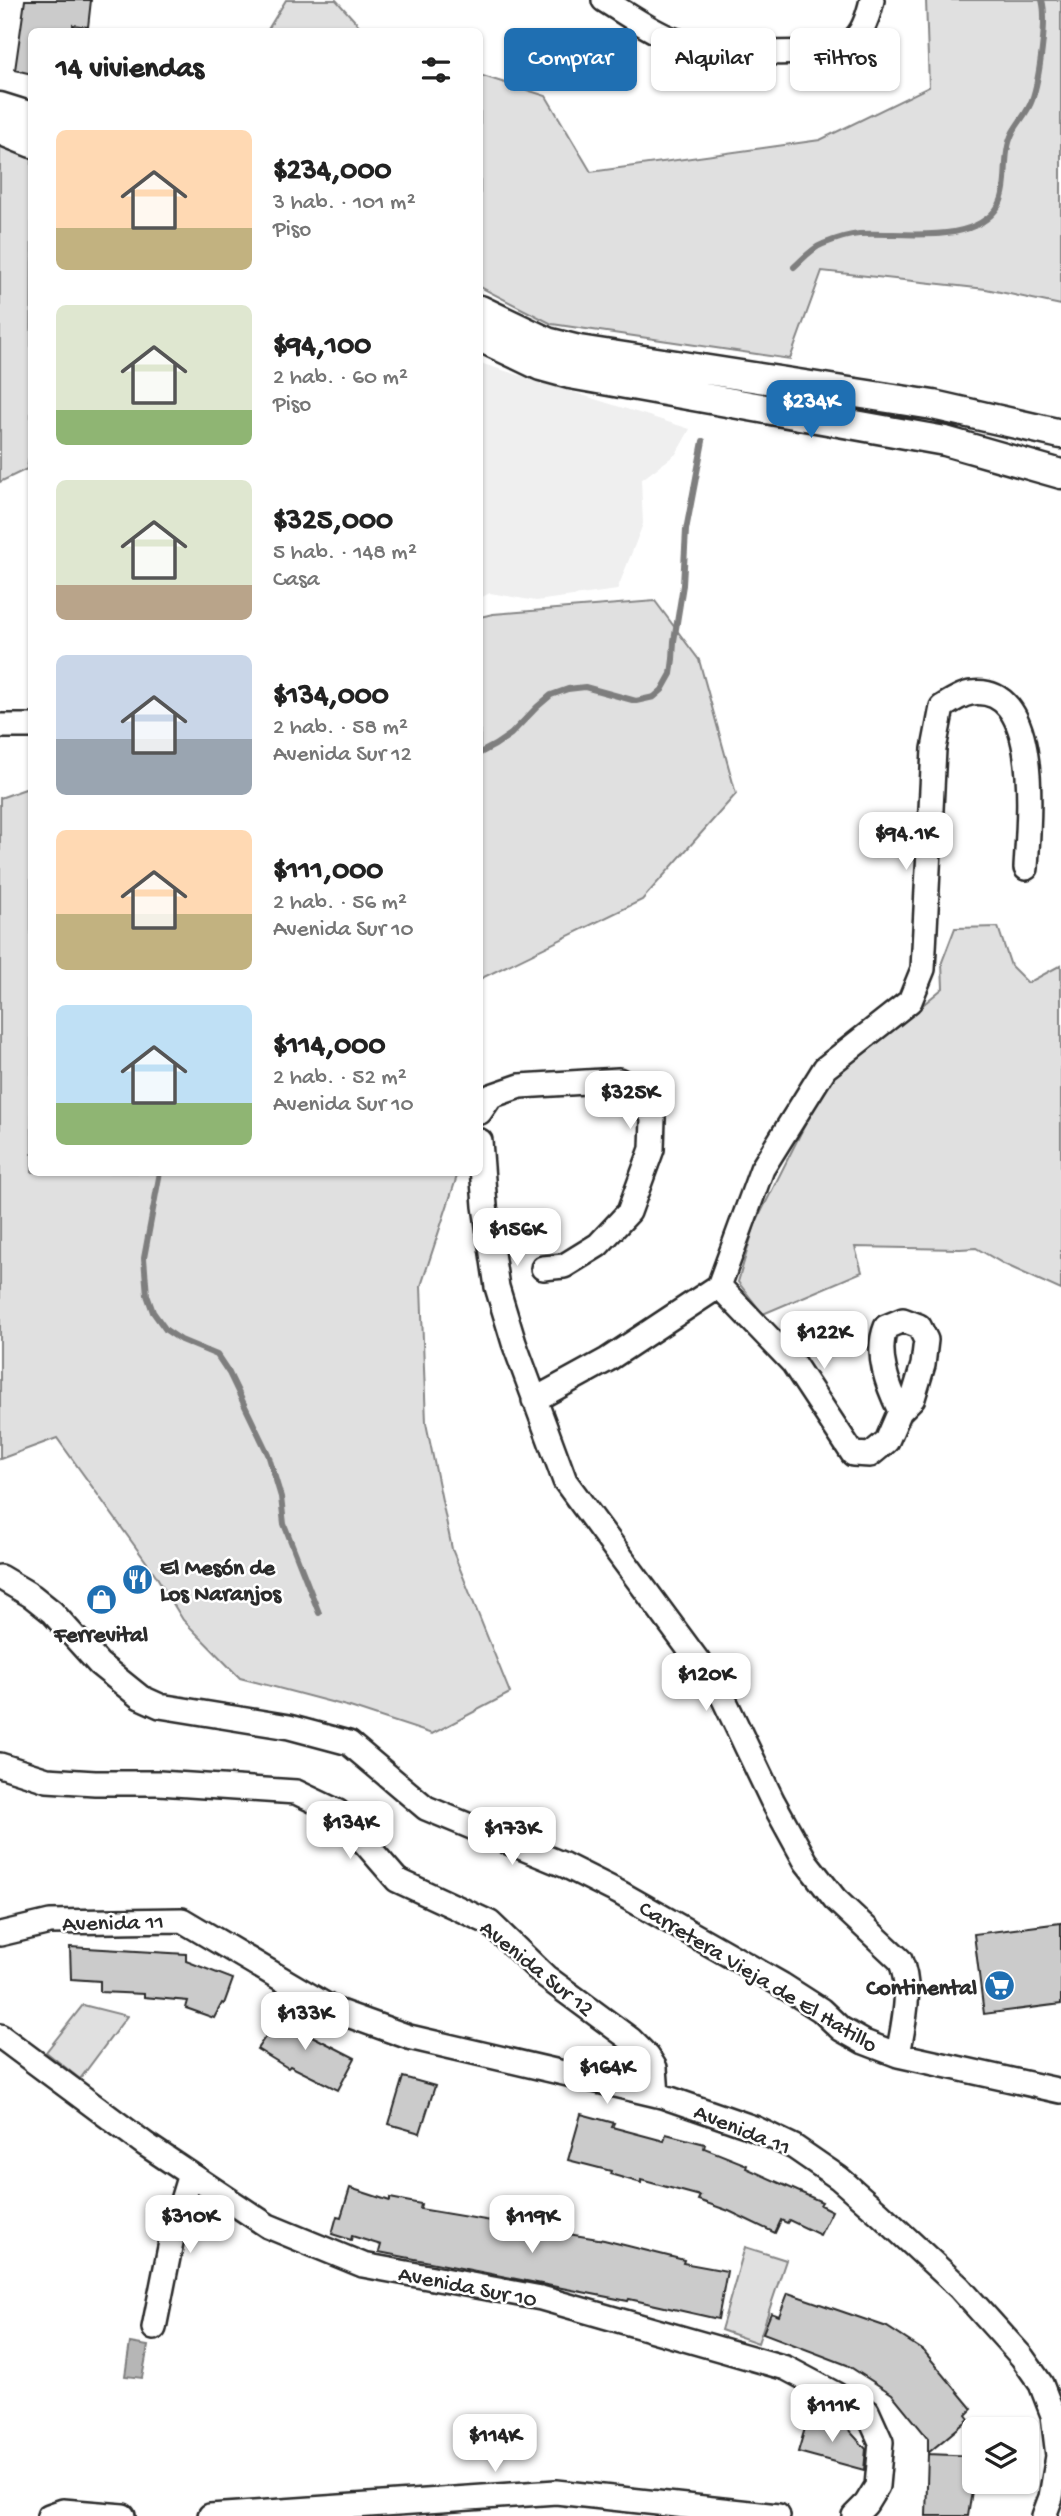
<!DOCTYPE html>
<html lang="es">
<meta charset="utf-8">
<style>
:root{--surface:#fff;--page:#f6f6f6;--text:#222;--muted:#767676;--accent:#1f6fb2}
body{margin:0;font-family:"Gochi Hand",sans-serif;background:var(--page);color:var(--text);height:100vh;display:flex;flex-direction:column;font-size:26px;white-space:nowrap}
*{box-sizing:border-box;margin:0}
p{font-size:23px;color:var(--muted)}
.icon{flex:none;width:38px;height:38px;fill:none;stroke:currentColor;stroke-width:2;stroke-linecap:round;stroke-linejoin:round}
.map{position:relative;flex:1;overflow:hidden}
.drawer{position:absolute;left:28px;top:28px;width:455px;height:1148px;display:flex;flex-direction:column;background:var(--surface);border-radius:10px;box-shadow:0 2px 5px #0004}
.drawer>*{flex:none}
.top-card{position:absolute;left:504px;top:28px;width:452px;height:63px;display:flex;gap:14px}
.tools{position:absolute;left:962px;top:2417px;display:grid;gap:14px}
.tools a{display:grid;place-items:center;width:77px;height:77px;border-radius:10px;background:var(--surface);box-shadow:0 2px 5px #0004;font-size:35px}
.price{position:absolute;translate:-50% -60px;padding:0 16px;border-radius:14px;background:#fff;color:#222;font-size:23px;line-height:46px;filter:drop-shadow(0 2px 4px #0008)}
.price::after{content:'';position:absolute;left:50%;top:42px;width:21px;height:16px;margin-left:-10px;background:inherit;clip-path:polygon(0 0,100% 0,50% 100%)}
.price.current{background:var(--accent);color:#fff}
ul{padding:0;list-style:none}
li{display:flex;align-items:center;gap:21px;height:175px;padding:0 28px}
li span{display:grid;place-items:center;flex:none;width:196px;height:140px;border-radius:10px;color:#555}
li>.icon{margin-inline-start:auto}
span .icon{width:84px;height:84px;fill:#fffc;stroke-width:1}
li b{font-size:30px}
h2{display:flex;justify-content:space-between;align-items:center;height:84px;padding:0 28px;font-size:30px}
.tag{padding:0 24px;border-radius:10px;background:var(--surface);box-shadow:0 2px 5px #0004;font-size:24px;line-height:63px}
.tag.current{background:var(--accent);color:#fff}
.map>svg:first-child{display:block}
.built{fill:#efefef}
.green{fill:#e0e0e0;stroke:#868686;stroke-width:2}
.water{fill:#b6b6b6;stroke:#7e7e7e;stroke-width:2}
.lines{fill:none;stroke-linecap:round;stroke-linejoin:round}
.stream{stroke:#7e7e7e;stroke-width:6}
.building{fill:#cbcbcb;stroke:#2b2b2b;stroke-width:2}
.minor-casing{stroke:#2b2b2b;stroke-width:28}
.major-casing{stroke:#2b2b2b;stroke-width:33}
.minor{stroke:#fff;stroke-width:23}
.major{stroke:#fff;stroke-width:28}
.labels{text-anchor:middle;stroke-width:5;stroke-linejoin:round;paint-order:stroke}
.poi-label{font-size:23px;font-weight:bold;fill:#2b2b2b;stroke:#fff;text-anchor:start}
.street-label{font-size:23px;fill:#2b2b2b;stroke:#fff}
</style>
<div class="map">
<svg width="1061" height="2516" viewBox="0 0 1061 2516">
<rect width="100%" height="100%" fill="#fff"/>
<filter id="ink" filterUnits="userSpaceOnUse"><feTurbulence type="fractalNoise" baseFrequency=".0143" numOctaves="2"/><feDisplacementMap in="SourceGraphic" scale="14" xChannelSelector="R" yChannelSelector="G"/><feConvolveMatrix kernelMatrix="1 2 1 2 8 2 1 2 1" color-interpolation-filters="sRGB"/></filter>
<g filter="url(#ink)">
<path class="built" d="M480 363 690 429 676 454 641 480 643 524 617 590 536 601 490 593 480 598Z"/>
<path class="green" d="M286 0H336L364 31H267Z
M926 0H1061V305L986 289 822 271 790 359 552 324 480 287V75L546 96 591 172 820 140 929 87Z
M0 146 32 159 31 445 27 469 0 482Z
M655 601 699 660 736 794 642 900 480 979V617L493 614Z
M31 787 32 1172 458 1173 421 1286 426 1423 452 1549 510 1693 432 1734 350 1707 240 1678 183 1620 155 1574 57 1438 0 1459V798Z
M998 927 1011 966 1028 983 1061 965V1290L1004 1264 976 1248 960 1249 855 1247 862 1272 763 1314 738 1282 755 1224 832 1071 877 1043 943 988 942 962 955 928Z
M83 2005 127 2016 80 2079 46 2052Z
M745 2247 786 2260 758 2343 721 2330Z"/>
<path class="water" d="M130 2343 148 2346 142 2378 125 2376Z"/>
<g class="lines">
<path class="stream" d="M794 267C802 260 812 248 823 244 833 240 848 235 859 234 900 231 974 247 999 205 1010 184 1001 155 1013 132 1019 121 1028 112 1032 100 1039 80 1048 20 1042 0
M480 753 495 745 511 734 537 707 551 695 568 689 585 687 636 701 654 697 662 690 671 674 673 659 674 641 683 585 686 530 703 441
M160 1172 144 1258 147 1295 153 1312 166 1330 181 1340 217 1355 229 1373 268 1454 281 1497 284 1524 319 1613"/>
</g>
<path class="building" d="M25 0H91L88 27 73 25V32H32V74L15 70Z
M1061 1923V2004L984 2014 974 1934Z
M70 1947 186 1954V1961L233 1979 224 2004 222 2003 214 2018 186 2008 188 2001 144 1997V1994L100 1992V1981L71 1979Z
M283 2011 313 2030 310 2035 355 2058 338 2090 290 2066 288 2068 257 2049Z
M403 2077 435 2086 420 2133 389 2124Z
M581 2114 614 2123 612 2127 664 2141 666 2134 705 2144 704 2148 747 2165 746 2168 822 2202 820 2205 832 2211 820 2235 789 2220 787 2223 781 2220 775 2233 729 2211 698 2200 700 2196 641 2180V2183L610 2174 611 2171 568 2160Z
M350 2188 390 2201V2198L421 2204 420 2209 604 2240 684 2260 683 2263 727 2271 718 2319 629 2299 628 2301 379 2252 381 2245 352 2236 351 2240 332 2234 337 2216 341 2217Z
M788 2293 887 2327 924 2351 972 2409 966 2415 969 2419 928 2453V2438L892 2394 847 2365 763 2333 771 2313 779 2316Z
M808 2418 846 2427 866 2449 864 2470 798 2452Z
M928 2454 975 2456V2491H972L968 2516H926Z"/>
<g class="lines">
<defs>
<path id="minor" d="M604 0C625 13 646 28 669 38 706 53 815 60 850 42 863 35 869 13 872 0
M0 726H32
M480 1112 491 1096 520 1086 619 1080 642 1096 653 1118 652 1149 629 1212 598 1245 564 1266 543 1268
M480 1141 485 1206 497 1287 514 1343 565 1481 720 1691 772 1800 806 1862 835 1899 900 1960C913 1989 903 2025 898 2055
M719 1286 793 1363 853 1454 870 1455 887 1441 900 1411 913 1398 923 1365 926 1340 919 1326 903 1320 886 1327C875 1354 888 1386 900 1411
M534 1400 607 1360 719 1286 762 1169 825 1068 910 1001 923 969 934 749 942 707C950 702 962 694 971 693 1044 683 1028 826 1026 868
M0 1577 32 1596 52 1612 99 1664 140 1697 160 1706 289 1727 349 1743 426 1808 564 1865 620 1893 782 1985 821 2010 841 2029 864 2042 898 2055 1061 2091
M0 1765 47 1780 95 1783H159L296 1792 338 1812 397 1880 490 1923 546 1977 630 2039 648 2057 655 2068 657 2095
M0 1934 50 1922 182 1920 334 2010 409 2037 662 2096 754 2128 794 2147 839 2178 879 2213 959 2287 1022 2357 1041 2384 1053 2415 1058 2456 1051 2497 1044 2516
M0 2036 145 2144 268 2226 363 2265 541 2298 786 2368 867 2411 881 2442 877 2486 866 2504 854 2516
M154 2328 174 2227 190 2174
M49 2516 63 2511 123 2516
M210 2516 556 2492 778 2516"/>
<path id="major" d="M0 107 32 117
M0 130 32 143
M480 310 547 342 579 350 933 405 1061 434
M480 337 541 366 570 374 945 441 1061 474"/>
</defs>
<use href="#minor" class="minor-casing"/>
<use href="#major" class="major-casing"/>
<use href="#minor" class="minor"/>
<use href="#major" class="major"/>
</g>
</g>
<defs>
<symbol id="restaurant-disc" viewBox="-11 -11 22 22"><circle r="9.5" fill="#1f6fb2" stroke="#fff"/><path d="M-5-6h1v4h1v-4h1v4h1v-4h1v5L-1.5 .5V6h-2V.5L-5-1ZM5-6V6H3V1.5H1.5Q1.5-4 5-6Z" fill="#fff"/></symbol>
<symbol id="shop-disc" viewBox="-11 -11 22 22"><circle r="9.5" fill="#1f6fb2" stroke="#fff"/><path d="M-5-2.5h2.3a2.7 3.5 0 0 1 5.4 0H5L5.5 6h-11ZM-1.5-2.5h3a1.5 2.3 0 0 0-3 0Z" fill="#fff"/></symbol>
<symbol id="supermarket-disc" viewBox="-11 -11 22 22"><circle r="9.5" fill="#1f6fb2" stroke="#fff"/><path d="M-6-5.5h2.5l.6 2H6L4.5 2H-2.5L-4.4-4H-6ZM-1.5 3.2a1.3 1.3 0 1 0 .1 0ZM3 3.2a1.3 1.3 0 1 0 .1 0Z" fill="#fff"/></symbol>
</defs>
<g fill-rule="evenodd">
<use href="#restaurant-disc" x="120" y="1562" width="35" height="35"/>
<use href="#shop-disc" x="84" y="1582" width="35" height="35"/>
<use href="#supermarket-disc" x="982" y="1968" width="35" height="35"/>
</g>
<g class="labels">
<g class="poi-label">
<text x="160" y="1574">El Mesón de<tspan x="160" dy="26">Los Naranjos</tspan></text>
<text x="101" y="1641" text-anchor="middle">Ferrevital</text>
<text x="977" y="1994" text-anchor="end">Continental</text>
</g>
<g class="street-label">
<text transform="translate(113 1921) rotate(-1)" y="8">Avenida 11</text>
<text transform="translate(538 1967) rotate(39)" y="8">Avenida Sur 12</text>
<text transform="translate(759 1975) rotate(31)" y="8">Carretera Vieja de El Hatillo</text>
<text transform="translate(743 2128) rotate(22)" y="8">Avenida 11</text>
<text transform="translate(468 2285) rotate(11)" y="8">Avenida Sur 10</text>
</g>
</g>
</svg>
<div class="tools">
<a><svg class="icon" aria-label="layers" viewBox="0 0 24 24"><path d="M12 4l9 5-9 5-9-5zM3 14l9 5 9-5"/></svg></a>
</div>
<b class="price current" style="left:811px;top:440px">$234K</b>
<b class="price" style="left:906px;top:872px">$94.1K</b>
<b class="price" style="left:630px;top:1131px">$325K</b>
<b class="price" style="left:517px;top:1268px">$156K</b>
<b class="price" style="left:824px;top:1371px">$122K</b>
<b class="price" style="left:706px;top:1713px">$120K</b>
<b class="price" style="left:350px;top:1861px">$134K</b>
<b class="price" style="left:512px;top:1867px">$173K</b>
<b class="price" style="left:305px;top:2052px">$133K</b>
<b class="price" style="left:607px;top:2106px">$164K</b>
<b class="price" style="left:190px;top:2255px">$310K</b>
<b class="price" style="left:532px;top:2255px">$119K</b>
<b class="price" style="left:832px;top:2444px">$111K</b>
<b class="price" style="left:495px;top:2474px">$114K</b>
<div class="top-card">
<a class="tag current">Comprar</a>
<a class="tag">Alquilar</a>
<a class="tag">Filtros</a>
</div>
<section class="drawer">
<h2>14 viviendas<svg class="icon" aria-label="filters" viewBox="0 0 24 24"><path d="M4 7h16M4 17h16"/><circle cx="9" cy="7" r="2"/><circle cx="15" cy="17" r="2"/></svg></h2>
<ul>
<li><span style="background:linear-gradient(#ffd9b3 70%,#c2b280 0)"><svg class="icon" aria-label="home" viewBox="0 0 24 24"><path d="M3 11l9-7 9 7M6 9v11h12V9"/></svg></span><div><b>$234,000</b><p>3 hab. · 101 m²</p><p>Piso</p></div></li>
<li><span style="background:linear-gradient(#dfe7d0 75%,#8fb573 0)"><svg class="icon" aria-label="home" viewBox="0 0 24 24"><path d="M3 11l9-7 9 7M6 9v11h12V9"/></svg></span><div><b>$94,100</b><p>2 hab. · 60 m²</p><p>Piso</p></div></li>
<li><span style="background:linear-gradient(#dfe7d0 75%,#b9a48a 0)"><svg class="icon" aria-label="home" viewBox="0 0 24 24"><path d="M3 11l9-7 9 7M6 9v11h12V9"/></svg></span><div><b>$325,000</b><p>5 hab. · 148 m²</p><p>Casa</p></div></li>
<li><span style="background:linear-gradient(#c9d6e8 60%,#9aa5b1 0)"><svg class="icon" aria-label="home" viewBox="0 0 24 24"><path d="M3 11l9-7 9 7M6 9v11h12V9"/></svg></span><div><b>$134,000</b><p>2 hab. · 58 m²</p><p>Avenida Sur 12</p></div></li>
<li><span style="background:linear-gradient(#ffd9b3 60%,#c2b280 0)"><svg class="icon" aria-label="home" viewBox="0 0 24 24"><path d="M3 11l9-7 9 7M6 9v11h12V9"/></svg></span><div><b>$111,000</b><p>2 hab. · 56 m²</p><p>Avenida Sur 10</p></div></li>
<li><span style="background:linear-gradient(#bfe0f5 70%,#8fb573 0)"><svg class="icon" aria-label="home" viewBox="0 0 24 24"><path d="M3 11l9-7 9 7M6 9v11h12V9"/></svg></span><div><b>$114,000</b><p>2 hab. · 52 m²</p><p>Avenida Sur 10</p></div></li>
</ul>
</section>
</div>
